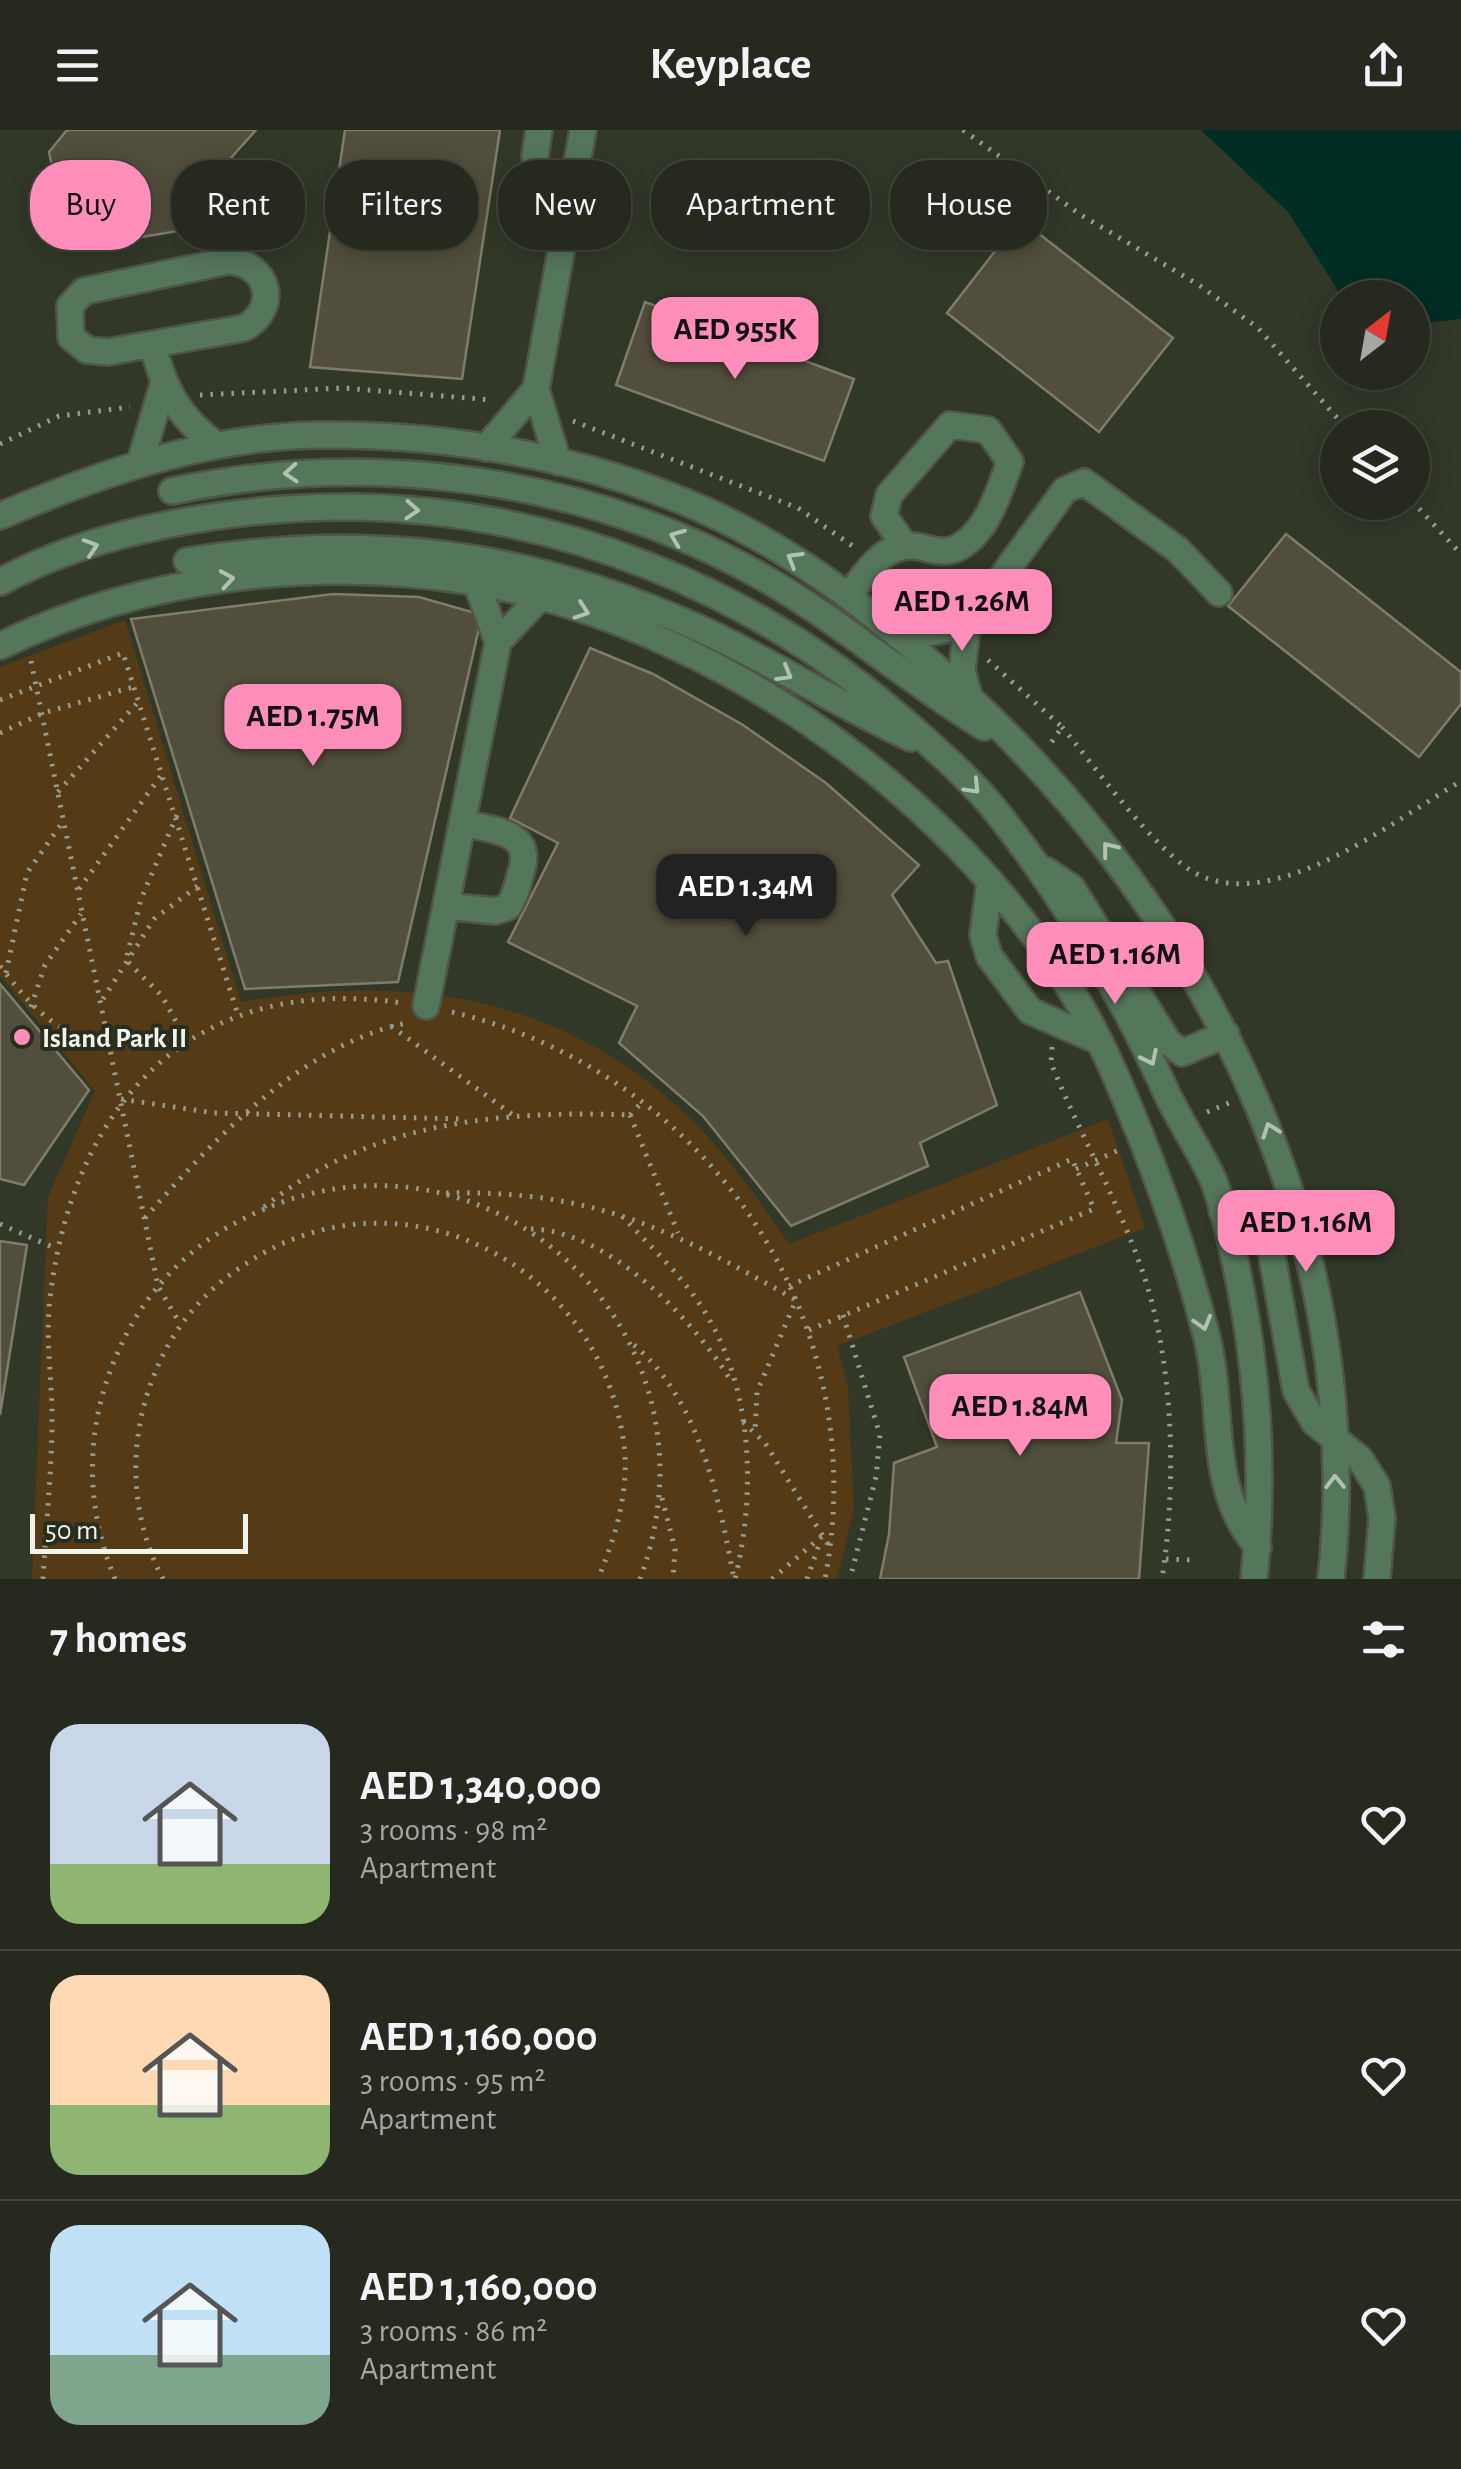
<!DOCTYPE html>
<meta charset="utf-8">
<style>
:root{--surface:#262a1e;--page:#2e3227;--text:#f1f3f6;--muted:#a4a7a4;--line:#42463c;--accent:#ff8ebb}
body{margin:0;font-family:"Alegreya Sans",sans-serif;background:var(--page);color:var(--text);height:100vh;display:flex;flex-direction:column;font-size:38px;white-space:nowrap}
*{box-sizing:border-box;margin:0}
p{font-size:32px;color:var(--muted)}
.icon{flex:none;width:55px;height:55px;fill:none;stroke:currentColor;stroke-width:2;stroke-linecap:round;stroke-linejoin:round}
.map{position:relative;height:1449px;overflow:hidden}
.details{display:flex;flex-direction:column;background:var(--surface);flex:1}
.details>*{flex:none}
.hud{position:absolute;left:30px;top:30px;width:1402px;height:90px;display:flex;gap:20px}
.needle{width:65px;rotate:31deg}
.controls{position:absolute;left:1320px;top:150px;display:grid;gap:20px}
.controls a{display:grid;place-items:center;width:110px;height:110px;border-radius:50%;background:var(--surface);box-shadow:0 5px 25px #0003,0 0 0 2px var(--line);font-size:50px}
.scale{position:absolute;left:30px;bottom:25px;width:218px;box-sizing:border-box;padding-left:10px;border:5px solid #f0f4ea;border-top:0;font-size:28px;line-height:35px;white-space:nowrap;color:#f0f4ea;-webkit-text-stroke:8px #282d1e;paint-order:stroke}
.price{position:absolute;translate:-50% -85px;padding:0 22px;border-radius:20px;background:var(--accent);color:#111;font-size:32px;line-height:65px;filter:drop-shadow(0 2px 5px #0008)}
.price::after{content:'';position:absolute;left:50%;top:60px;width:30px;height:22px;margin-left:-15px;background:inherit;clip-path:polygon(0 0,100% 0,50% 100%)}
.price.on{background:#222;color:#fff}
ul{padding:0;list-style:none}
li{display:flex;align-items:center;gap:30px;height:250px;padding:0 50px}
li+li{border-top:2px solid var(--line)}
li span{display:grid;place-items:center;flex:none;width:280px;height:200px;border-radius:30px;color:#555}
li>.icon{margin-inline-start:auto}
span .icon{width:120px;height:120px;fill:#fffc;stroke-width:1}
li b{font-size:42px}
h2{display:flex;justify-content:space-between;align-items:center;height:120px;padding:0 50px;font-size:42px}
.pill{padding:0 35px;border-radius:40px;background:var(--surface);box-shadow:0 5px 25px #0003,0 0 0 2px var(--line);font-size:35px;line-height:90px}
.pill.on{background:var(--accent);color:#111}
header{display:flex;justify-content:space-between;align-items:center;height:130px;padding:0 50px;background:var(--surface);font-size:45px;font-weight:700}
.map>svg:first-child{display:block}
.green{fill:#553b15}
.water{fill:#002d24}
.building{fill:#524e3d;stroke:#807c6a;stroke-width:2.5}
.lines{fill:none;stroke-linecap:round;stroke-linejoin:round}
.minor-casing{stroke:#505647;stroke-width:30}
.path{stroke:#979c90;stroke-width:5;stroke-dasharray:2.5 8;stroke-linecap:butt}
.minor{stroke:#54765b;stroke-width:25}
.oneway{stroke:#b2c2b1}
.poi-dot{fill:#ff8ebb;stroke:#282d1e;stroke-width:4}
.labels{text-anchor:middle;stroke-width:8;stroke-linejoin:round;paint-order:stroke}
.poi-label{font-size:28px;font-weight:bold;fill:#f0f4ea;stroke:#282d1e;text-anchor:start}
</style>
<header><svg class="icon" aria-label="menu" viewBox="0 0 24 24"><path d="M4 6h16M4 12h16M4 18h16"/></svg>Keyplace<svg class="icon" aria-label="share" viewBox="0 0 24 24"><path d="M12 15V3M7 8l5-5 5 5M5 13v7h14v-7"/></svg></header>
<div class="map">
<svg width="1461" height="1449" viewBox="0 0 1461 1449">
<rect width="100%" height="100%" fill="#323828"/>
<path class="green" d="M125 490 241 872C404 844 551 863 678 977 722 1016 756 1067 789 1114L1108 989 1145 1098 837 1216 848 1258 854 1379 837 1449H32L48 1067 95 961 0 845V537Z"/>
<path class="water" d="M1201 0H1461V189L1413 194 1412 168 1342 167 1289 83Z"/>
<path class="building" d="M67 0H256L187 77 190 99 105 113 100 88 54 46 49 22Z
M345 0H500L462 249 310 237Z
M1020 89 1173 208 1099 302 947 183Z
M645 172 854 249 824 331 616 255Z
M1286 404 1461 542V574L1419 627 1228 476Z
M333 464 419 467 482 485 398 852 245 859 131 489Z
M590 518 653 544 743 595 826 653 919 735 892 765 936 833 948 831 997 975 920 1013 928 1036 791 1096 703 986 619 913 637 876 508 812 558 713 510 688Z
M0 854 89 960 24 1055 0 1049Z
M0 1111 27 1115 0 1285Z
M1080 1162 1122 1270 1116 1313H1149L1139 1449H880L889 1404 894 1333 937 1317 904 1227Z"/>
<g class="lines">
<defs>
<path id="minor" d="M535 26 539 0
M228 131C269 133 280 178 244 198L108 222 87 220 71 207 70 176 84 161Z
M153 215C163 258 179 288 216 315
M486 318 536 259
M558 332 536 259 583 0
M140 333 163 255
M172 361C368 320 580 346 757 444 837 488 906 550 984 597
M0 386C101 343 204 307 316 305 447 303 586 327 706 381 791 419 864 475 934 536 1195 763 1369 1096 1331 1449
M187 431C370 402 526 421 696 497 770 530 838 575 911 608
M0 452C99 398 236 377 348 377 556 378 759 461 913 599 941 624 972 651 996 681 1061 763 1118 858 1162 953 1176 986 1197 1015 1212 1047 1223 1073 1229 1104 1235 1131 1258 1236 1265 1342 1254 1449
M476 452 498 512
M849 466C863 447 879 419 906 416 924 414 941 428 959 417 988 401 999 361 1010 332L988 300 950 295 889 365 884 386 905 416
M902 508 967 495
M0 516C143 446 318 426 474 452 735 496 1013 704 1117 949 1153 1032 1185 1121 1207 1208 1225 1280 1206 1358 1258 1417
M969 567 962 541 967 495 1065 360 1084 352 1178 420 1219 463
M1045 740 1072 758 1168 912 1182 923 1226 904
M990 751 983 805 989 826 1030 881 1099 911
M446 776 495 781 508 777C516 766 518 752 522 739 532 700 491 700 462 693
M426 876 498 512 540 467
M1222 1080 1249 1079 1267 1098 1296 1261 1315 1293 1360 1329 1377 1356 1382 1388 1377 1449"/>
</defs>
<use href="#minor" class="minor-casing"/>
<path class="path" d="M963 0 1081 85 1199 155 1258 198 1346 298
M200 265 343 258 493 270
M573 291 798 378 854 417
M0 314 59 286 130 277
M1412 371 1461 424
M896 446 929 475
M988 530 1062 597 1051 613
M31 531 158 1156 180 1194
M0 570 123 523 238 885
M1062 597C1094 635 1155 722 1197 744 1275 784 1395 690 1461 651
M0 603 43 583 133 557
M58 662 138 572
M177 685 141 769 126 830 162 866 186 910
M79 759 162 644
M0 836C31 875 54 906 107 911
M6 843 27 743 64 690
M103 869 154 789 199 755
M31 877 45 835 81 784
M452 882C707 942 875 1188 825 1449
M391 896 513 985
M1052 917 1051 933C1079 1002 1116 1067 1141 1137 1174 1229 1177 1352 1162 1449
M121 969 214 983 462 989
M1207 982 1229 973
M630 985 678 1103
M630 985 644 970
M1076 1039 1119 1020
M446 1063C594 1060 671 1099 796 1170L757 1262 755 1302
M264 1077C368 992 501 980 630 985
M622 1086C648 1114 678 1142 699 1173 753 1252 757 1359 735 1449
M145 1088C214 1009 300 916 406 893
M0 1094 57 1119
M531 1099C608 1100 694 1190 731 1251
M789 1156 1072 1029 1094 1079 807 1201
M843 1185 880 1305 876 1347 850 1449
M634 1215C700 1271 719 1368 734 1449
M743 1292 765 1313 829 1416
M662 1368 675 1419 673 1449
M1166 1429 1190 1430
M43 1449C46 1398 51 1348 52 1297 53 1251 44 1207 51 1160 77 966 199 843 402 873
M115 1449C84 1375 85 1295 118 1222 142 1166 185 1119 239 1091 478 965 734 1197 640 1449
M163 1449C133 1393 128 1326 147 1265 163 1213 193 1170 238 1139 388 1032 590 1123 622 1302 632 1353 617 1403 598 1449
M772 1449 822 1406
M807 1449 821 1409"/>
<use href="#minor" class="minor"/>
</g>
<defs><path id="oneway-chevron" d="M-2-3.5L2.5 0L-2 3.5" fill="none" stroke-width="1.6" stroke-linecap="round" stroke-linejoin="round" transform="scale(2.5)"/></defs>
<g class="oneway">
<use href="#oneway-chevron" transform="translate(291 343) rotate(176)"/>
<use href="#oneway-chevron" transform="translate(412 380) rotate(4)"/>
<use href="#oneway-chevron" transform="translate(677 407) rotate(-158)"/>
<use href="#oneway-chevron" transform="translate(91 417) rotate(-18)"/>
<use href="#oneway-chevron" transform="translate(794 429) rotate(-149)"/>
<use href="#oneway-chevron" transform="translate(227 449) rotate(-9)"/>
<use href="#oneway-chevron" transform="translate(582 481) rotate(19)"/>
<use href="#oneway-chevron" transform="translate(785 544) rotate(30)"/>
<use href="#oneway-chevron" transform="translate(973 657) rotate(46)"/>
<use href="#oneway-chevron" transform="translate(1109 719) rotate(-128)"/>
<use href="#oneway-chevron" transform="translate(1150 928) rotate(64)"/>
<use href="#oneway-chevron" transform="translate(1270 1000) rotate(-110)"/>
<use href="#oneway-chevron" transform="translate(1203 1193) rotate(74)"/>
<use href="#oneway-chevron" transform="translate(1335 1352) rotate(-91)"/>
</g>
<circle class="poi-dot" cx="22" cy="907" r="10"/>
<g class="labels">
<g class="poi-label">
<text x="42" y="917">Island Park II</text>
</g>
</g>
</svg>
<div class="controls">
<a><svg class="needle" viewBox="-14 -14 28 28"><path d="M0-13l5 13h-10z" fill="#e53935"/><path d="M0 13l5-13h-10z" fill="#a4a7a4"/></svg></a>
<a><svg class="icon" aria-label="layers" viewBox="0 0 24 24"><path d="M12 4l9 5-9 5-9-5zM3 14l9 5 9-5"/></svg></a>
</div>
<div class="scale">50 m</div>
<b class="price" style="left:735px;top:252px">AED 955K</b>
<b class="price" style="left:962px;top:524px">AED 1.26M</b>
<b class="price" style="left:313px;top:639px">AED 1.75M</b>
<b class="price on" style="left:746px;top:809px">AED 1.34M</b>
<b class="price" style="left:1115px;top:877px">AED 1.16M</b>
<b class="price" style="left:1306px;top:1145px">AED 1.16M</b>
<b class="price" style="left:1020px;top:1329px">AED 1.84M</b>
<div class="hud">
<a class="pill on">Buy</a>
<a class="pill">Rent</a>
<a class="pill">Filters</a>
<a class="pill">New</a>
<a class="pill">Apartment</a>
<a class="pill">House</a>
</div>
</div>
<section class="details">
<h2>7 homes<svg class="icon" aria-label="filters" viewBox="0 0 24 24"><path d="M4 7h16M4 17h16"/><circle cx="9" cy="7" r="2"/><circle cx="15" cy="17" r="2"/></svg></h2>
<ul>
<li><span style="background:linear-gradient(#c9d6e8 70%,#8fb573 0)"><svg class="icon" aria-label="home" viewBox="0 0 24 24"><path d="M3 11l9-7 9 7M6 9v11h12V9"/></svg></span><div><b>AED 1,340,000</b><p>3 rooms · 98 m²</p><p>Apartment</p></div><svg class="icon" aria-label="heart" viewBox="0 0 24 24"><path d="M12 20l-8-8c-3-5 5-10 8-4 3-6 11-1 8 4z"/></svg></li>
<li><span style="background:linear-gradient(#ffd9b3 65%,#8fb573 0)"><svg class="icon" aria-label="home" viewBox="0 0 24 24"><path d="M3 11l9-7 9 7M6 9v11h12V9"/></svg></span><div><b>AED 1,160,000</b><p>3 rooms · 95 m²</p><p>Apartment</p></div><svg class="icon" aria-label="heart" viewBox="0 0 24 24"><path d="M12 20l-8-8c-3-5 5-10 8-4 3-6 11-1 8 4z"/></svg></li>
<li><span style="background:linear-gradient(#bfe0f5 65%,#7fa58c 0)"><svg class="icon" aria-label="home" viewBox="0 0 24 24"><path d="M3 11l9-7 9 7M6 9v11h12V9"/></svg></span><div><b>AED 1,160,000</b><p>3 rooms · 86 m²</p><p>Apartment</p></div><svg class="icon" aria-label="heart" viewBox="0 0 24 24"><path d="M12 20l-8-8c-3-5 5-10 8-4 3-6 11-1 8 4z"/></svg></li>
</ul>
</section>
